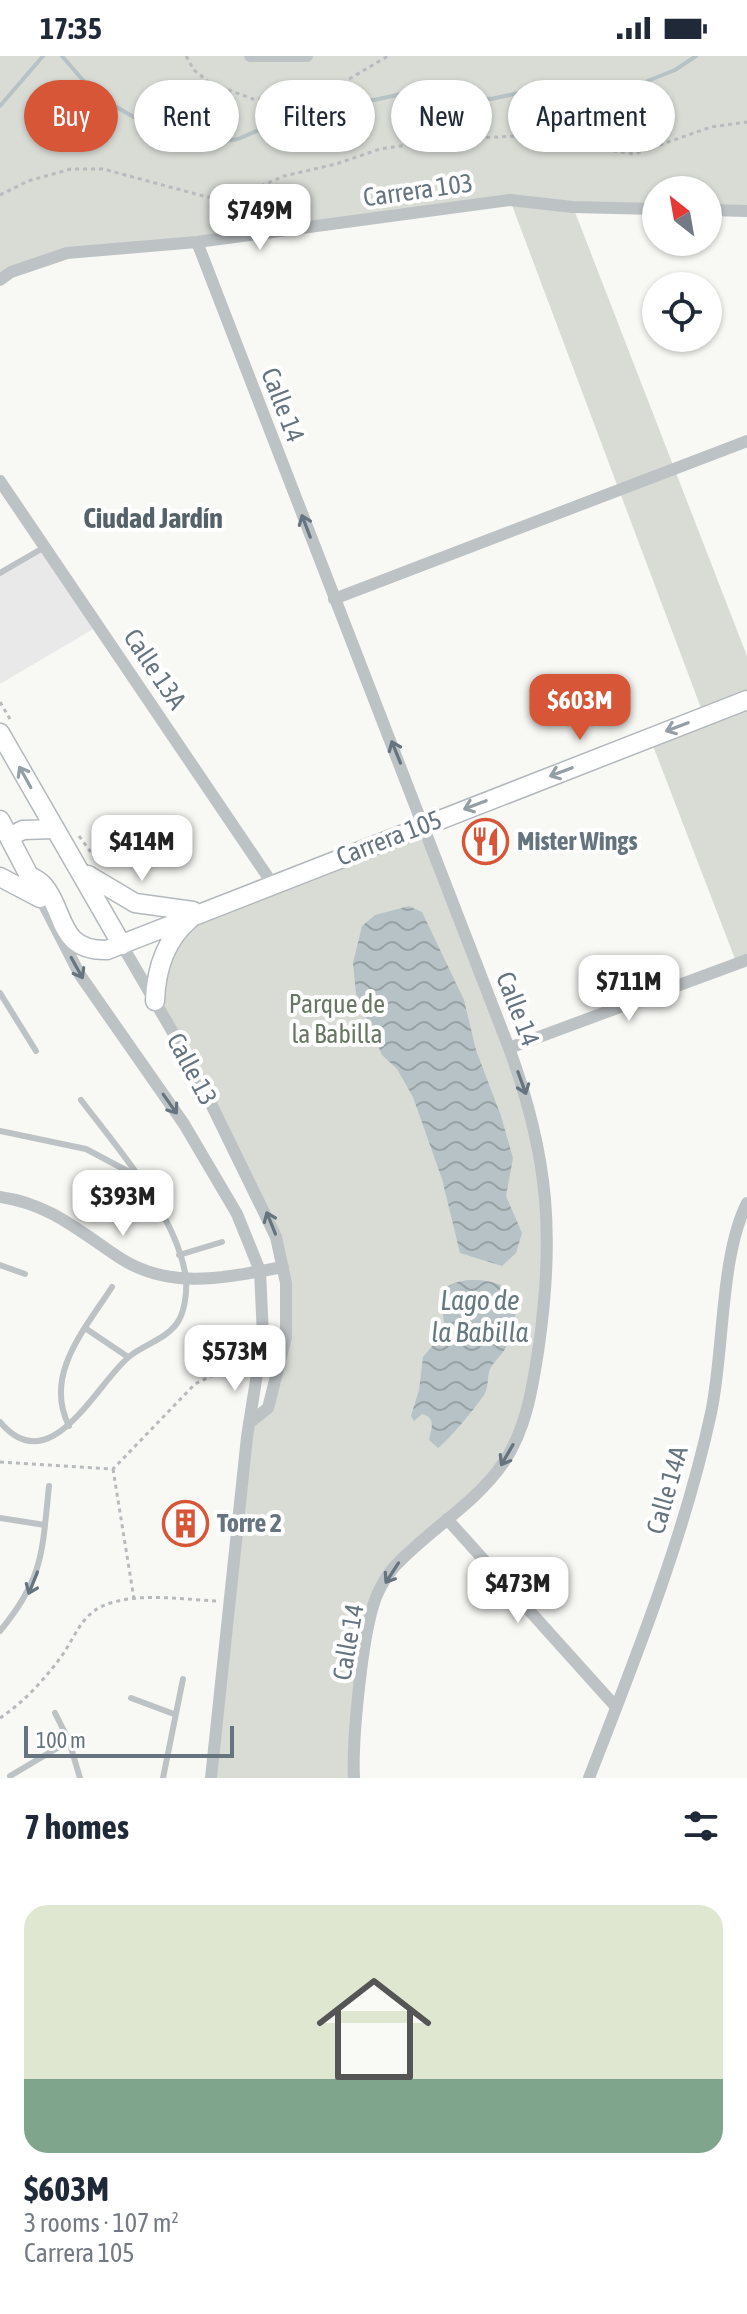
<!DOCTYPE html>
<meta charset="utf-8">
<style>
:root{--surface:#fff;--page:#f6f6f7;--text:#1f2937;--muted:#747a83;--accent:#d65637}
body{margin:0;font-family:"Asap Condensed",sans-serif;background:var(--page);color:var(--text);height:100vh;display:flex;flex-direction:column;font-size:30px;white-space:nowrap}
*{box-sizing:border-box;margin:0}
p{font-size:26px;color:var(--muted)}
.icon{flex:none;width:44px;height:44px;fill:none;stroke:currentColor;stroke-width:2;stroke-linecap:round;stroke-linejoin:round}
.map{position:relative;height:1722px;overflow:hidden}
.side{display:flex;flex-direction:column;background:var(--surface);flex:1}
.side>*{flex:none}
.hud{position:absolute;left:24px;top:24px;width:700px;height:72px;display:flex;gap:16px}
.needle{width:52px;rotate:329deg}
.tools{position:absolute;left:642px;top:120px;display:grid;gap:16px}
.tools a{display:grid;place-items:center;width:80px;height:80px;border-radius:50%;background:var(--surface);box-shadow:0 2px 6px #0004;font-size:40px}
.scale{position:absolute;left:24px;bottom:20px;width:210px;box-sizing:border-box;padding-left:8px;border:4px solid #65747e;border-top:0;font-size:22px;line-height:28px;white-space:nowrap;color:#65747e;-webkit-text-stroke:6px #fff;paint-order:stroke}
.price{position:absolute;translate:-50% -68px;padding:0 18px;border-radius:16px;background:#fff;color:#222;font-size:26px;line-height:52px;filter:drop-shadow(0 2px 4px #0008)}
.price::after{content:'';position:absolute;left:50%;top:48px;width:24px;height:18px;margin-left:-12px;background:inherit;clip-path:polygon(0 0,100% 0,50% 100%)}
.price.selected{background:var(--accent);color:#fff}
ul{padding:0;list-style:none}
li{display:grid;align-content:center;gap:16px;height:424px;padding:0 24px}
li span{display:grid;place-items:center;height:248px;border-radius:24px;color:#555}
li>.icon{margin-inline-start:auto}
span .icon{width:144px;height:144px;fill:#fffc;stroke-width:1}
li b{font-size:34px}
h2{display:flex;justify-content:space-between;align-items:center;height:96px;padding:0 24px;font-size:34px}
.pill{padding:0 28px;border-radius:36px;background:var(--surface);box-shadow:0 2px 6px #0004;font-size:28px;line-height:72px}
.pill.selected{background:var(--accent);color:#fff}
.status{display:flex;justify-content:space-between;align-items:center;height:56px;padding:0 40px;background:var(--surface);direction:ltr}
.status svg{height:22px;fill:currentColor}
.map>svg:first-child{display:block}
.built{fill:#e9e9e9}
.park{fill:#d8dcd5}
.water{fill:url(#water-waves)}
.lines{fill:none;stroke-linecap:round;stroke-linejoin:round}
.stream{stroke:#b6c2c5;stroke-width:4}
.secondary-casing{stroke:#b2b8bc;stroke-width:21}
.path{stroke:#b8bbbe;stroke-width:3;stroke-dasharray:4 4;stroke-linecap:butt}
.lane{stroke:#bdc2c5;stroke-width:6}
.street{stroke:#bdc2c5;stroke-width:12}
.secondary{stroke:#fff;stroke-width:18}
.oneway{stroke:#65747e}
.oneway2{stroke:#939ea5}
.labels{text-anchor:middle;stroke-width:8;stroke-linejoin:round;paint-order:stroke}
.street-label{font-size:26px;fill:#65747e;stroke:#fff}
.poi-label{font-size:26px;font-weight:bold;fill:#65747e;stroke:#fff;text-anchor:start}
.park-label{font-size:26px;fill:#677763;stroke:#fff}
.neighbourhood-label{font-size:28px;font-weight:bold;fill:#56626a;stroke:#fff}
.water-label{font-size:28px;font-style:italic;fill:#65797f;stroke:#fff}
</style>
<div class="status"><b>17:35</b><svg viewBox="0 0 49 12"><path d="M0 12V9h3v3zM5 12V6h3v6zM10 12V3h3v9zM15 12V0h3v12zM26 1h20v11H26zM47 4h2v5h-2z"/></svg></div>
<div class="map">
<svg width="747" height="1722" viewBox="0 0 747 1722">
<defs>
<pattern id="water-waves" width="16" height="10" patternUnits="userSpaceOnUse" patternTransform="scale(2)"><rect width="16" height="10" fill="#b6c2c5"/><path d="M0 5q4-4 8 0t8 0" fill="none" stroke="#98a2a5"/></pattern>
</defs>
<rect width="100%" height="100%" fill="#f8f8f5"/>
<path class="built" d="M43 492 100 569 0 628V517Z"/>
<path class="park" d="M0 0H747V155L708 154V134H656V153L573 151 747 600V904L737 908 650 682 704 660 510 144 67 197 0 224Z
M425 768 526 1039 548 1154 533 1327 506 1404 396 1508 375 1545 354 1722H211L249 1367 268 1352 286 1281 276 1181 155 945 184 868Z"/>
<path class="water" d="M409 850 422 856 464 944 476 994 501 1060 513 1102 506 1140 522 1177 516 1197 502 1210 460 1197 442 1123 413 1041 397 1013 382 999 356 938 353 907 362 870 375 859Z
M469 1224C520 1222 524 1253 505 1293 501 1300 494 1305 490 1313 487 1320 489 1329 485 1337 480 1347 446 1387 438 1392L429 1384C431 1373 437 1362 422 1358L414 1365 411 1360 419 1334 423 1301 445 1275C444 1249 428 1229 469 1224Z"/>
<g class="lines">
<path class="stream" d="M62 0 88 30 113 49 151 71 195 89 238 83 282 64 420 34 491 43 542 32 578 39 630 32 675 14 696 0
M0 50 43 0"/>
<defs>
<path id="secondary" d="M0 677 122 889
M0 764 34 829
M9 781 23 774 54 773
M28 819C33 822 41 825 44 830 66 857 58 895 107 894L747 644
M88 819 135 847 193 855
M0 821 40 842
M155 945C156 914 165 884 190 863"/>
</defs>
<use href="#secondary" class="secondary-casing"/>
<path class="path" d="M186 0 194 14 210 27 253 43 317 42 388 0
M0 139 28 125 71 113H103L207 141 233 142 284 120 336 108 380 93 441 84 516 80 634 98 711 71 747 66
M0 646 10 663
M79 780 98 806
M0 1406 113 1413 195 1328 211 1320 245 1314
M113 1413 134 1543
M0 1662C24 1646 44 1624 61 1601 78 1577 82 1554 114 1546 146 1537 186 1544 219 1545"/>
<path class="lane" d="M0 517 43 492
M0 937 36 995
M0 1075 86 1093 137 1120
M179 1199 222 1186
M0 1209 25 1218
M85 1272 128 1301
M0 1366C51 1427 96 1327 130 1300 145 1288 169 1282 179 1264 185 1253 187 1235 186 1223 178 1160 118 1093 81 1044
M69 1370C43 1319 85 1273 112 1231
M0 1462 45 1469
M0 1575C44 1522 42 1496 49 1430
M131 1642 174 1658
M55 1657 69 1685 80 1722
M10 1720 69 1685
M163 1722 183 1623"/>
<path class="street" d="M250 0H307
M708 154 747 155
M197 186 509 992C549 1101 555 1181 538 1296 532 1334 526 1373 504 1406 477 1446 433 1471 399 1506 389 1515 378 1534 374 1547 362 1583 352 1684 354 1722
M0 224 11 216 67 197 197 186 510 144 573 151 656 153
M0 425 272 827
M334 543 747 385
M41 843 80 919 184 1068 237 1158 260 1215 263 1280 247 1381 211 1722
M122 889 193 1011 276 1181 286 1227V1281L268 1352 249 1367
M509 992 747 904
M0 1141C50 1148 79 1175 120 1202 171 1235 228 1221 283 1211
M447 1463 616 1651
M589 1722C635 1603 684 1482 711 1357 724 1297 720 1200 747 1147"/>
<use href="#secondary" class="secondary"/>
</g>
<defs><path id="oneway-shaft" d="M-6 0H5M1.5-3L5.5 0L1.5 3" fill="none" stroke-width="1.6" stroke-linecap="round" stroke-linejoin="round" transform="scale(2)"/></defs>
<g class="oneway">
<use href="#oneway-shaft" transform="translate(306 470) rotate(-111)"/>
<use href="#oneway-shaft" transform="translate(396 696) rotate(-112)"/>
<use href="#oneway-shaft" transform="translate(77 912) rotate(61)"/>
<use href="#oneway-shaft" transform="translate(522 1027) rotate(70)"/>
<use href="#oneway-shaft" transform="translate(170 1048) rotate(55)"/>
<use href="#oneway-shaft" transform="translate(271 1167) rotate(-112)"/>
<use href="#oneway-shaft" transform="translate(507 1399) rotate(120)"/>
<use href="#oneway-shaft" transform="translate(392 1517) rotate(123)"/>
<use href="#oneway-shaft" transform="translate(33 1527) rotate(112)"/>
</g>
<g class="oneway2">
<use href="#oneway-shaft" transform="translate(677 671) rotate(159)"/>
<use href="#oneway-shaft" transform="translate(561 716) rotate(159)"/>
<use href="#oneway-shaft" transform="translate(25 721) rotate(-119)"/>
<use href="#oneway-shaft" transform="translate(475 749) rotate(159)"/>
</g>
<defs>
<symbol id="restaurant-ring" viewBox="-11 -11 22 22"><circle r="9.5" fill="#fff" stroke="#d65637" stroke-width="1.5"/><path d="M-5-6h1v4h1v-4h1v4h1v-4h1v5L-1.5 .5V6h-2V.5L-5-1ZM5-6V6H3V1.5H1.5Q1.5-4 5-6Z" fill="#d65637"/></symbol>
<symbol id="building-ring" viewBox="-11 -11 22 22"><circle r="9.5" fill="#fff" stroke="#d65637" stroke-width="1.5"/><path d="M-4-6H4V6H1V3H-1V6H-4ZM-2.5-4.3h1.7v1.8h-1.7ZM.8-4.3h1.7v1.8H.8ZM-2.5-1h1.7V.8h-1.7ZM.8-1h1.7V.8H.8Z" fill="#d65637"/></symbol>
</defs>
<g fill-rule="evenodd">
<use href="#restaurant-ring" x="460" y="760" width="51" height="51"/>
<use href="#building-ring" x="160" y="1442" width="51" height="51"/>
</g>
<g class="labels">
<g class="street-label">
<text transform="translate(418 134) rotate(-8)" y="9">Carrera 103</text>
<text transform="translate(283 349) rotate(69)" y="9">Calle 14</text>
<text transform="translate(155 613) rotate(56)" y="9">Calle 13A</text>
<text transform="translate(389 782) rotate(-21)" y="9">Carrera 105</text>
<text transform="translate(518 953) rotate(69)" y="9">Calle 14</text>
<text transform="translate(192 1013) rotate(62)" y="9">Calle 13</text>
<text transform="translate(667 1434) rotate(-74)" y="9">Calle 14A</text>
<text transform="translate(348 1586) rotate(-80)" y="9">Calle 14</text>
</g>
<g class="poi-label">
<text x="517" y="794">Mister Wings</text>
<text x="217" y="1476">Torre 2</text>
</g>
<g class="park-label">
<text x="337" y="957">Parque de<tspan x="337" dy="30">la Babilla</tspan></text>
</g>
<g class="neighbourhood-label">
<text x="153" y="472">Ciudad Jardín</text>
</g>
<g class="water-label">
<text x="480" y="1254">Lago de<tspan x="480" dy="32">la Babilla</tspan></text>
</g>
</g>
</svg>
<div class="tools">
<a><svg class="needle" viewBox="-14 -14 28 28"><path d="M0-13l5 13h-10z" fill="#e53935"/><path d="M0 13l5-13h-10z" fill="#747a83"/></svg></a>
<a><svg class="icon" aria-label="locate" viewBox="0 0 24 24"><circle cx="12" cy="12" r="6"/><path d="M12 2v4M12 18v4M2 12h4M18 12h4"/></svg></a>
</div>
<div class="scale">100 m</div>
<b class="price" style="left:260px;top:196px">$749M</b>
<b class="price selected" style="left:580px;top:686px">$603M</b>
<b class="price" style="left:142px;top:827px">$414M</b>
<b class="price" style="left:629px;top:967px">$711M</b>
<b class="price" style="left:123px;top:1182px">$393M</b>
<b class="price" style="left:235px;top:1337px">$573M</b>
<b class="price" style="left:518px;top:1569px">$473M</b>
<div class="hud">
<a class="pill selected">Buy</a>
<a class="pill">Rent</a>
<a class="pill">Filters</a>
<a class="pill">New</a>
<a class="pill">Apartment</a>
</div>
</div>
<section class="side">
<h2>7 homes<svg class="icon" aria-label="filters" viewBox="0 0 24 24"><path d="M4 7h16M4 17h16"/><circle cx="9" cy="7" r="2"/><circle cx="15" cy="17" r="2"/></svg></h2>
<ul>
<li><span style="background:linear-gradient(#dfe7d0 70%,#7fa58c 0)"><svg class="icon" aria-label="home" viewBox="0 0 24 24"><path d="M3 11l9-7 9 7M6 9v11h12V9"/></svg></span><div><b>$603M</b><p>3 rooms · 107 m²</p><p>Carrera 105</p></div></li>
</ul>
</section>
